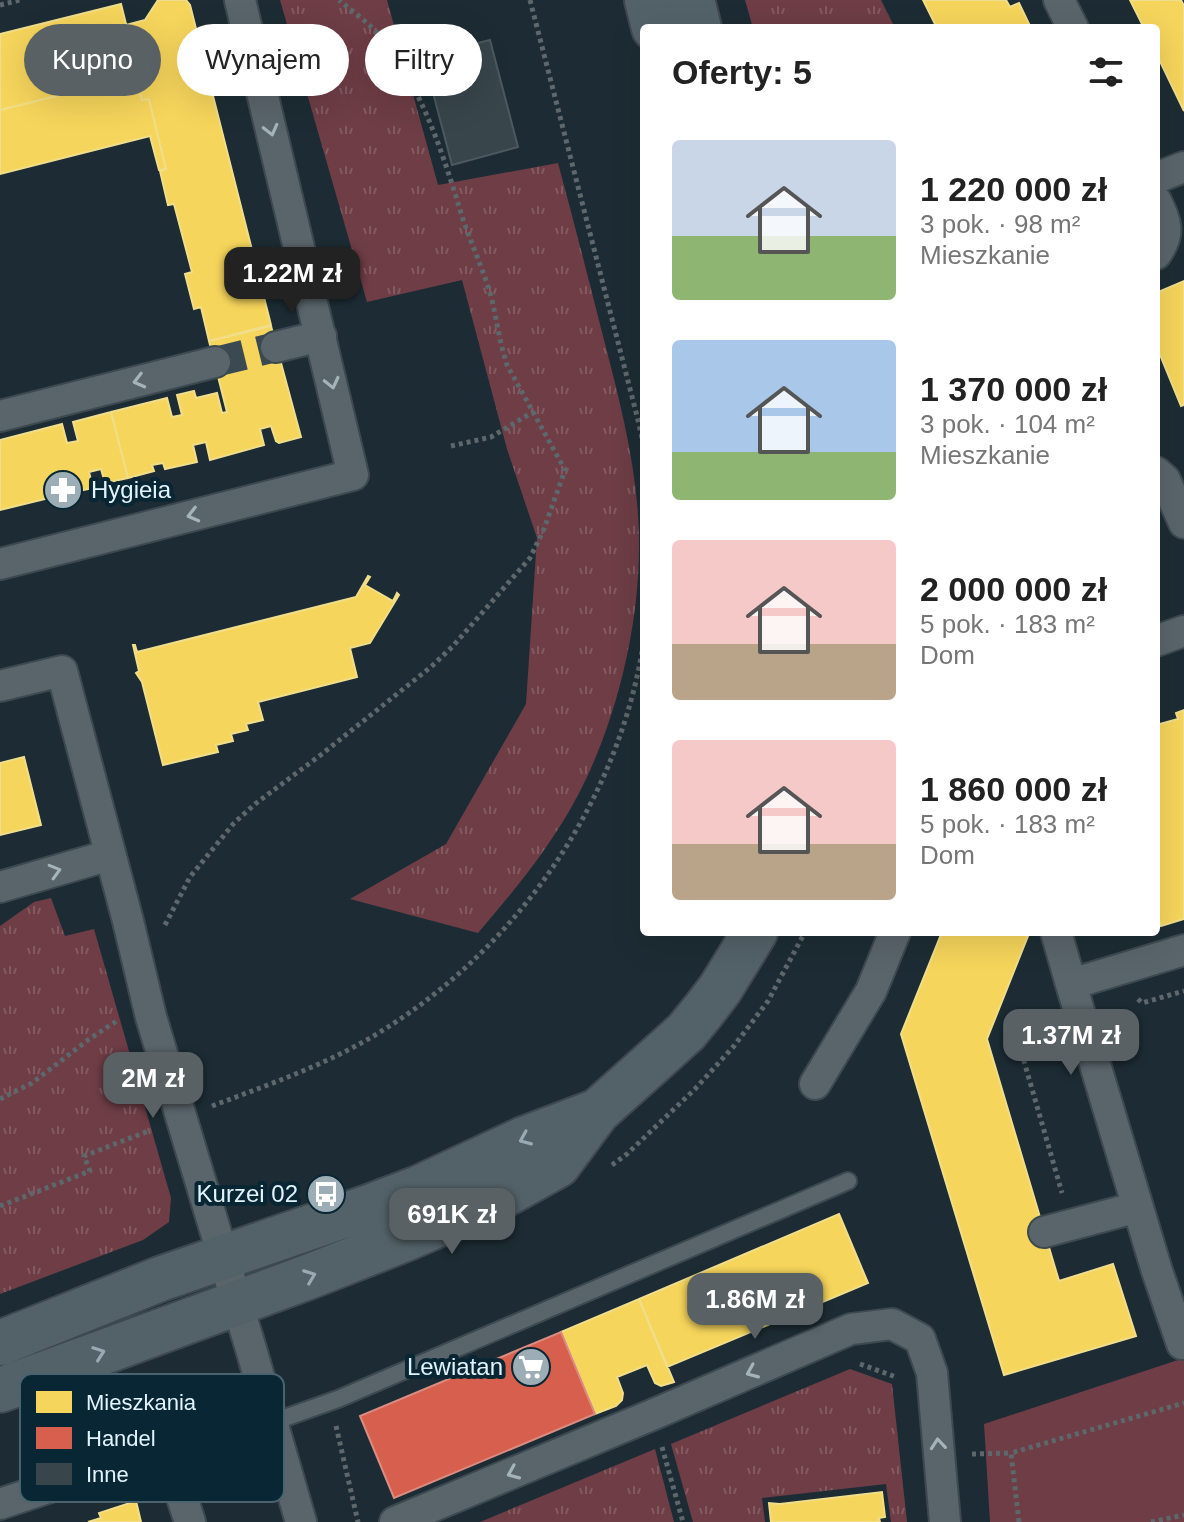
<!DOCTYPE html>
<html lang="pl">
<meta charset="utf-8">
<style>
:root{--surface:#fff;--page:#f2f2f2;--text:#222;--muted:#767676;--accent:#596165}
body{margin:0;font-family:Arial,sans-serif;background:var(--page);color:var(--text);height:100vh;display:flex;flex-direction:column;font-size:30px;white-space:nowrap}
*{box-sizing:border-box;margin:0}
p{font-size:26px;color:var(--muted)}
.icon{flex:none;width:44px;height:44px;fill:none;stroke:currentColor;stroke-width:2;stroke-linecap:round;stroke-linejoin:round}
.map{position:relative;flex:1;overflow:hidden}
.side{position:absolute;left:640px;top:24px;width:520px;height:912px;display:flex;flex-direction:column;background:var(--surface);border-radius:8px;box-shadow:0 8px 32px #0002}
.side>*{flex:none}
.top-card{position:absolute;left:24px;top:24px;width:496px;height:72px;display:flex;gap:16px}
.price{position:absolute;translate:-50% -68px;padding:0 18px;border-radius:16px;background:var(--accent);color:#fff;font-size:26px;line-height:52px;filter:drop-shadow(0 2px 4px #0008)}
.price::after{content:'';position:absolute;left:50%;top:48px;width:24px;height:18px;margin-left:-12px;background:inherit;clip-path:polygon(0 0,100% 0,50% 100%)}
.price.current{background:#222;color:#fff}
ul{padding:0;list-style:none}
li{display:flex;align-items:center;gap:24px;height:200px;padding:0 32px}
li span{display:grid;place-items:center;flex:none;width:224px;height:160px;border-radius:8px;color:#555}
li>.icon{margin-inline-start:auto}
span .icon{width:96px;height:96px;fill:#fffc;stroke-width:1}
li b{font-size:34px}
h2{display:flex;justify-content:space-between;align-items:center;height:96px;padding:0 32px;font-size:34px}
.tag{padding:0 28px;border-radius:36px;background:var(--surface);box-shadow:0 8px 32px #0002;font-size:28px;line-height:72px}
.tag.current{background:var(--accent);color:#fff}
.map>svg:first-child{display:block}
.grass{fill:url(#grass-tufts)}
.park{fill:#6e3d46}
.homes{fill:#f6d55c;stroke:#f0de8c;stroke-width:2}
.shops{fill:#d6604d;stroke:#da8c82;stroke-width:2}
.building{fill:#38454b;stroke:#4c5960;stroke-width:2}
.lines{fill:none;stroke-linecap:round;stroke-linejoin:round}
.street-tunnel{stroke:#3b4a52;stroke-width:30;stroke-dasharray:30 15;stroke-linecap:butt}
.lane-casing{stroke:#3d4950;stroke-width:20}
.street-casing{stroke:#3d4950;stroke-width:34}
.secondary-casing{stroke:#3d4950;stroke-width:48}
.path{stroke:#5d676c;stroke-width:5;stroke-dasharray:4 4;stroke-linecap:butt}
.lane{stroke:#5a656b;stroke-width:16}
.street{stroke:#5a656b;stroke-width:30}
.secondary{stroke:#536269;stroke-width:44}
.oneway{stroke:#a5b3bb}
.oneway2{stroke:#9aaab2}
.labels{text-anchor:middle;stroke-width:8;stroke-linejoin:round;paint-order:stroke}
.poi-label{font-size:24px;fill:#e2f3fc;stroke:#082633;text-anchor:end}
.key{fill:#082633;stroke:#49646f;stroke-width:2}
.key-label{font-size:22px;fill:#e2f3fc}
</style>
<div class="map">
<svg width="1184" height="1522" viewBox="0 0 1184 1522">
<defs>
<pattern id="grass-tufts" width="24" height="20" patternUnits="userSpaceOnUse" patternTransform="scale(2)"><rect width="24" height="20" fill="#6e3d46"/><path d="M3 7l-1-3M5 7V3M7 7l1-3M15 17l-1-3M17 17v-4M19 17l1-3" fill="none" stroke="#825a62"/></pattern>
</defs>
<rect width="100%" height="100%" fill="#1d2c34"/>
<path class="grass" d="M280 0H387L438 185 558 163C574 222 589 281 604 340 621 406 639 474 639 543 640 625 616 723 578 795 552 845 514 891 478 933L350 899 446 844 526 704 537 538 507 449 462 280 367 302Z
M745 0H881L895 28H753Z
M51 898 65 936 94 929 171 1198 169 1222 143 1240 0 1294V926L34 902Z
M850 1369 892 1384 907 1522H891L886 1484 762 1498 765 1522H693L671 1444Z
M655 1449 674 1522H480Z"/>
<path class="park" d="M1184 1358V1522H990L984 1424Z"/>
<path class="homes" d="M158 0H186L190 5 271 325 209 341 201 307 194 309 185 274 192 272 174 204 168 205 160 171 166 169 149 99 142 100 129 48 133 41 130 40 126 25 145 20Z
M923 0H1006L1010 7 1019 3 1031 28H937Z
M1130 0H1181L1184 6V111L1156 53V28H1144Z
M121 4 130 40 113 68 109 69 113 82 0 110V34Z
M130 40 133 41 129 48 142 100 149 99 166 169 159 170 150 136 0 174V110L113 82 109 69 113 68Z
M1184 281V405L1181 406 1156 345V293Z
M271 326 301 437 279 443 276 441 271 426 260 429 264 445 210 460 206 442 193 445 197 462 165 469 163 463 152 465 154 471 128 478 111 412 167 398 172 417 182 415 177 395 194 391 196 398 217 393 222 413 227 412 209 341Z
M111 412 128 478 105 483 101 469 89 472 93 488 60 495 58 489 47 491 49 498 0 510V440L62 424 67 443 78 441 73 422Z
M368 576 370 577 365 585 393 601 397 593 399 595 370 643 350 648 357 677 258 702 263 720 246 724 248 730 231 734 233 741 216 745 218 752 163 765 142 682 136 673 139 671 133 645H135L137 652 356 597Z
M1184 710V919L1161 926 1156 909V725L1178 719 1176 713Z
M24 757 41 825 0 835V763Z
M942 932H1018L1028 936 987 1039 1059 1281 1113 1264 1136 1336 1004 1375 901 1034Z
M839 1214 868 1283 667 1367 639 1299Z
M639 1299 674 1382 661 1386 655 1383 647 1365 617 1377 623 1393 622 1400 616 1406 595 1414 561 1332Z
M882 1492 885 1517 879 1518 880 1522H771L769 1503 780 1504Z
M136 1501 141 1522H88L101 1518 99 1513Z"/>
<path class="shops" d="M561 1332 595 1414 394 1498 360 1416Z"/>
<path class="building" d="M490 40 518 147 452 165 426 66 472 54 470 45Z"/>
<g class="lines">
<path class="street-tunnel" d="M215 362 276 347"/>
<defs>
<path id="lane" d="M273 1422 338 1399 848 1181"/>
<path id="street" d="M1059 0 1073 28
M1156 178 1184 167
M1156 201C1166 222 1171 233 1156 254
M276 347 321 336
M0 416 215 362
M1156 472 1165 480 1184 523
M0 564 353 475 240 0
M1156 641 1184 631
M0 686 62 671 128 921 151 1017 251 1349 301 1522
M0 887 110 855
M1056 932 1071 984
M1184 950 1071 984 1157 1271 1182 1344 1184 1343
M815 1084 871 991 895 932
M1044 1232 1138 1207
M0 1504 166 1448 190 1522
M395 1522 652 1415 851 1329 892 1324 920 1339 932 1373 945 1522"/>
<path id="secondary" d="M647 0 654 28
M692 0 699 28
M0 1343 160 1279 369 1207 419 1188 524 1139 598 1111
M0 1390 308 1277 405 1239 497 1199 558 1165 598 1111 655 1060 686 1032 704 1010 720 989 755 932"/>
</defs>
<use href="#lane" class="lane-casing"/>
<use href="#street" class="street-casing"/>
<use href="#secondary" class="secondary-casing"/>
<path class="path" d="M530 0 637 416 644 447
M0 5 20 0
M451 446 491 437 533 412
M165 925 190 877 234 823 255 804 322 754 432 666 453 646 530 558 544 529 565 470 507 365C500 344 497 322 492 300 484 270 470 242 461 213 442 151 422 88 380 36 369 23 353 12 339 0
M1138 999 1142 1003 1184 991
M1045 1013 1013 1023 1062 1193
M0 1099 32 1083 88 1040 118 1020
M212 1106C273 1083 334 1062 388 1027 522 942 621 796 644 639
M612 1165 627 1154 695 1089 734 1046 768 1001 805 932
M0 1206 90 1171 84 1156 151 1130
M860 1364 896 1377
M336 1426 358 1522
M662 1447 683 1522
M972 1454 1011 1453
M1019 1522 1011 1453 1184 1403
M1151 1522 1184 1515"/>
<use href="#lane" class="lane"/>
<use href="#street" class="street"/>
<use href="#secondary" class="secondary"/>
</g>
<defs><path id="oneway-chevron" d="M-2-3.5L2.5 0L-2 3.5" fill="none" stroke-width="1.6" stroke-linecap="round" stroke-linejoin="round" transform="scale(2)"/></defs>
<g class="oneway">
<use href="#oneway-chevron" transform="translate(271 130) rotate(76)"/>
<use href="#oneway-chevron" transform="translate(139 381) rotate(166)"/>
<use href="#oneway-chevron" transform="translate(332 383) rotate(77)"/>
<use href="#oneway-chevron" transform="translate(193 515) rotate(166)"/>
<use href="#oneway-chevron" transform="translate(55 871) rotate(-16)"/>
<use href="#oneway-chevron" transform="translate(752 1372) rotate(157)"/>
<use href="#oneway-chevron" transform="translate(938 1444) rotate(-95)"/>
<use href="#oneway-chevron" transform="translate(513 1473) rotate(157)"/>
</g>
<g class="oneway2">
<use href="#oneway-chevron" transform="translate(525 1139) rotate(157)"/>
<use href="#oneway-chevron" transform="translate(310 1276) rotate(-21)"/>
<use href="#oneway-chevron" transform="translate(99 1353) rotate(-20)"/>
</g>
<defs>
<symbol id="pharmacy-disc" viewBox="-11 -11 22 22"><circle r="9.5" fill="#9dadb6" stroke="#082633"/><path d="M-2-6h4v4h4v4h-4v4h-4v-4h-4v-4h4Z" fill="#fff"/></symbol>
<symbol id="bus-disc" viewBox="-11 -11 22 22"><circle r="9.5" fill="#9dadb6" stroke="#082633"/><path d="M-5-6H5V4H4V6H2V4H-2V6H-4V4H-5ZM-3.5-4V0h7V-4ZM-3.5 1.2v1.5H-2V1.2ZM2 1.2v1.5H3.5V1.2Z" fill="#fff"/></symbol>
<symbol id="supermarket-disc" viewBox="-11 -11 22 22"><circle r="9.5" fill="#9dadb6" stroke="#082633"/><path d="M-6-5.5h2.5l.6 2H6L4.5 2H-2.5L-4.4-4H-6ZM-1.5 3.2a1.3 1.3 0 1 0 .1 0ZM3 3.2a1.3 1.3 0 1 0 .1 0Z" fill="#fff"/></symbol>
</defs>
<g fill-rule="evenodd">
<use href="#pharmacy-disc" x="41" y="468" width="44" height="44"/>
<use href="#bus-disc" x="304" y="1172" width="44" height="44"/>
<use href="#supermarket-disc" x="509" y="1345" width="44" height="44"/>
</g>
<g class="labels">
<g class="poi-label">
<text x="91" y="498" text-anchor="start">Hygieia</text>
<text x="298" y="1202">Kurzei 02</text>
<text x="503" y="1375">Lewiatan</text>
</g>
</g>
<rect x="20" y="1374" width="264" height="128" rx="12" class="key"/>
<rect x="36" y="1391" width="36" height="22" fill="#f6d55c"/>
<rect x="36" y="1427" width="36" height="22" fill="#d6604d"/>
<rect x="36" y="1463" width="36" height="22" fill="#38454b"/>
<g class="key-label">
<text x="86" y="1410">Mieszkania</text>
<text x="86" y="1446">Handel</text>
<text x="86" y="1482">Inne</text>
</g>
</svg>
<b class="price current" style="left:292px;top:315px">1.22M zł</b>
<b class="price" style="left:1071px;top:1077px">1.37M zł</b>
<b class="price" style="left:153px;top:1120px">2M zł</b>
<b class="price" style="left:452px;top:1256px">691K zł</b>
<b class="price" style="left:755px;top:1341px">1.86M zł</b>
<div class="top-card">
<a class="tag current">Kupno</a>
<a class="tag">Wynajem</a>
<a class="tag">Filtry</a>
</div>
<section class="side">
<h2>Oferty: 5<svg class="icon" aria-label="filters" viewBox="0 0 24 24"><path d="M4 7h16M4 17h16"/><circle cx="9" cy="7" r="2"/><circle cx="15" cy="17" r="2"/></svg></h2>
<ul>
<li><span style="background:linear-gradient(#c9d6e8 60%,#8fb573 0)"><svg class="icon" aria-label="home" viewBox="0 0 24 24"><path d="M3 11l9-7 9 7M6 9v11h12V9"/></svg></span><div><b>1 220 000 zł</b><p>3 pok. · 98 m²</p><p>Mieszkanie</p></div></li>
<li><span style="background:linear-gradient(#a9c7e8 70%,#8fb573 0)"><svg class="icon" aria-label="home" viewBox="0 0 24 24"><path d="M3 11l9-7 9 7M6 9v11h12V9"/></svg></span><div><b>1 370 000 zł</b><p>3 pok. · 104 m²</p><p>Mieszkanie</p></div></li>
<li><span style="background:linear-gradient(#f6c9c9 65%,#b9a48a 0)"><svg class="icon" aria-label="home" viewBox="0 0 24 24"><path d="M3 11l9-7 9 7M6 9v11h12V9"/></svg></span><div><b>2 000 000 zł</b><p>5 pok. · 183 m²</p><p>Dom</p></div></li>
<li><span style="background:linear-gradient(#f6c9c9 65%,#b9a48a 0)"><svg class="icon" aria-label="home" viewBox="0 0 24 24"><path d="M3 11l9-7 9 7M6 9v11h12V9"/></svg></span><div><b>1 860 000 zł</b><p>5 pok. · 183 m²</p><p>Dom</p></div></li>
</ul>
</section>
</div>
